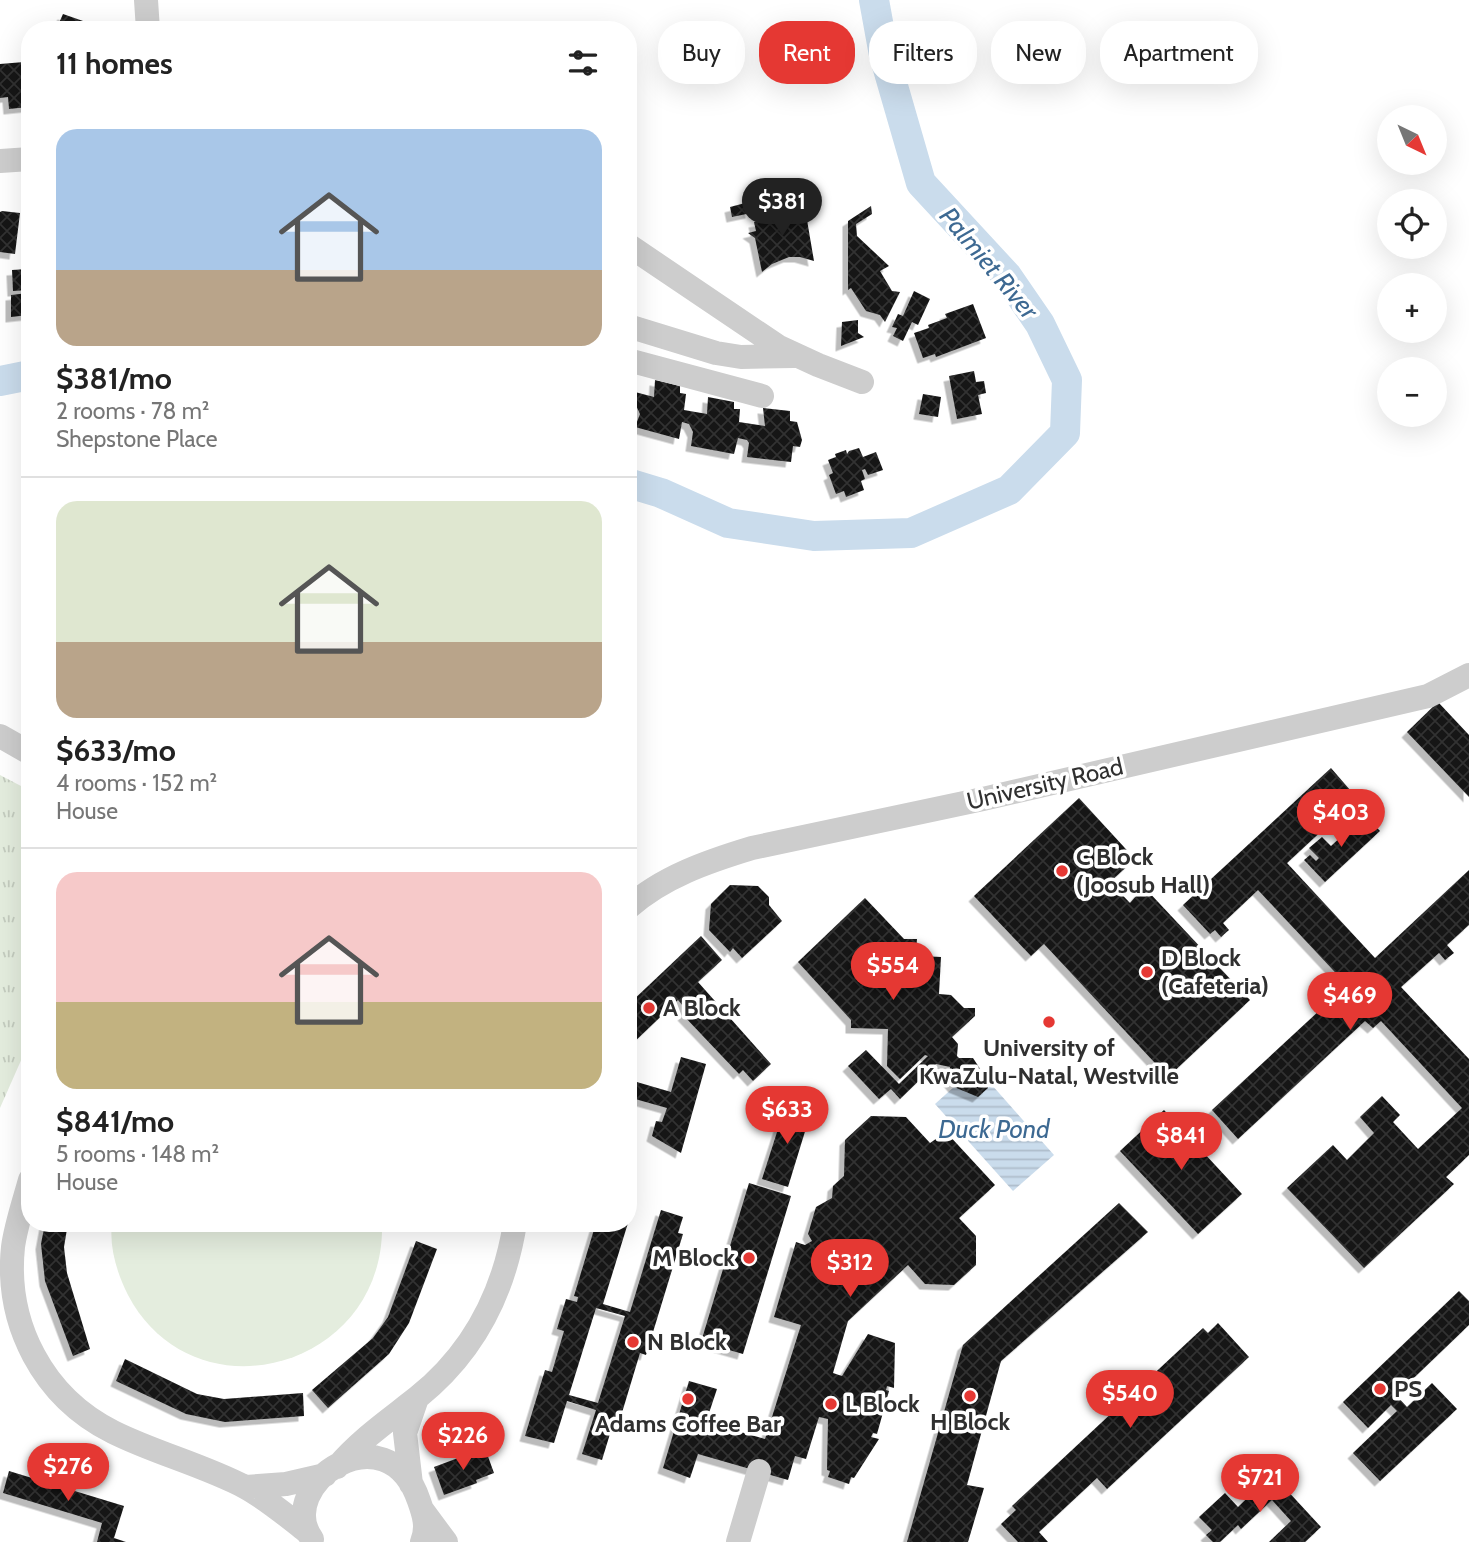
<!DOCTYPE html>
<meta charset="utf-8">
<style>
:root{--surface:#fff;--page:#f2f2f2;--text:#222;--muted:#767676;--line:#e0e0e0;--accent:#e53833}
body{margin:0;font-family:Cabin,sans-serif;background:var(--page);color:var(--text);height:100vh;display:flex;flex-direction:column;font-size:26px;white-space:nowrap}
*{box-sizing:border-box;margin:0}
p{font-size:23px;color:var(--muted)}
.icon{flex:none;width:38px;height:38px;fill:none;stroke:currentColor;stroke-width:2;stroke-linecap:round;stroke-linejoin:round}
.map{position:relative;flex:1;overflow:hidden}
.drawer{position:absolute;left:21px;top:21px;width:616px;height:1211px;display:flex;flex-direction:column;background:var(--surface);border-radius:28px;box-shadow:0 7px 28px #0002}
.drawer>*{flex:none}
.guide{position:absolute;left:658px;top:21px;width:665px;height:63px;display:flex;gap:14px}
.needle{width:46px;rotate:137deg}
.controls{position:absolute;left:1377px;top:105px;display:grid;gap:14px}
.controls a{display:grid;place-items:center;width:70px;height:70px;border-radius:50%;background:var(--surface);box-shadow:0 7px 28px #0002;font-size:35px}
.price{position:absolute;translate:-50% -60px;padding:0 16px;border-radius:24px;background:var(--accent);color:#fff;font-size:23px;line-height:46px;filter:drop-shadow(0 2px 4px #0008)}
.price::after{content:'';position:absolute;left:50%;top:42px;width:21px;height:16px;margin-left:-10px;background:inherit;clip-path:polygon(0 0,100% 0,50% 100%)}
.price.selected{background:#222;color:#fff}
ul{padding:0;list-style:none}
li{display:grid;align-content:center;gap:14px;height:371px;padding:0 35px}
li+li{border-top:2px solid var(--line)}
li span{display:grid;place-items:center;height:217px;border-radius:21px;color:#555}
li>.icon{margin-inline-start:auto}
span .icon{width:126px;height:126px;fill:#fffc;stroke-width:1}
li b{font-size:30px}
h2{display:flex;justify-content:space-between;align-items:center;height:84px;padding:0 35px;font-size:30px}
.pill{padding:0 24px;border-radius:28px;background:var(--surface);box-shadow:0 7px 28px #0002;font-size:24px;line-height:63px}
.pill.selected{background:var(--accent);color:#fff}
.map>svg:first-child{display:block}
.grass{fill:#e4edde}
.park{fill:url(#park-tufts)}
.water{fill:url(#water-rules)}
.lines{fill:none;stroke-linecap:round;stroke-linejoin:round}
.river{stroke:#cadcec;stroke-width:30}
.building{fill:url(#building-cross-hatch);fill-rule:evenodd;filter:url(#shadow)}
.minor{stroke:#cdcdcd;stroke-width:24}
.poi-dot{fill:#e53833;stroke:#fff;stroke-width:2.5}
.labels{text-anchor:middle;stroke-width:7;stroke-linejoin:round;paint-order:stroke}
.street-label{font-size:24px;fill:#303030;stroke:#fff}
.poi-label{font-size:24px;font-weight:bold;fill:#303030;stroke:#fff;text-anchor:start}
.water-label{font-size:26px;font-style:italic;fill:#3d6992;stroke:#fff}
</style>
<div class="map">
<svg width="1469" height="1542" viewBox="0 0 1469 1542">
<defs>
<pattern id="park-tufts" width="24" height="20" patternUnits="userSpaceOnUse" patternTransform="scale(1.75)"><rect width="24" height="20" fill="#e4edde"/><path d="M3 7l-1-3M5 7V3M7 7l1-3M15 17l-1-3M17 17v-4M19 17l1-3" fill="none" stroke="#c4ccbf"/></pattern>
<pattern id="water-rules" width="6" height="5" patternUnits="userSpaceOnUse" patternTransform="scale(1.75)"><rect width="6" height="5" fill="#cadcec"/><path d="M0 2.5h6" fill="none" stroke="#aebdcb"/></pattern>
<pattern id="building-cross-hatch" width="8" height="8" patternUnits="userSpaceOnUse" patternTransform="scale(1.75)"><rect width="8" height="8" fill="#171717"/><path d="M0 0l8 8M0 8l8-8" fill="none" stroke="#303030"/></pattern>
<filter id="shadow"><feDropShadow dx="-5.5" dy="5.5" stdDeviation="0" flood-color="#0004"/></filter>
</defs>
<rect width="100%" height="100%" fill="#fff"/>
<path class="grass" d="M112 1223H382C386 1369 194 1421 128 1295 117 1273 109 1248 112 1223Z"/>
<path class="park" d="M0 775 21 786 30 793V1040L0 1108Z"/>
<path class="water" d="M976 1067 1054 1155 1013 1191 935 1104Z"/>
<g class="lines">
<path class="river" d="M0 381 30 375
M628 483 661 493 728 523 814 536 911 533 1009 490 1065 433 1067 380 1040 324 1007 276 921 183 884 55 874 0"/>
</g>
<path class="building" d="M63 14 106 29V30H60L62 25 59 23Z
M24 62 28 107 9 109 8 97 0 98V64Z
M749 202 751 213 732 217 730 207Z
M871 206 872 214 856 224 857 236 889 266 880 271 892 291 900 292 885 322 880 315 866 311 851 288 848 290V221Z
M785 210V213L801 210 803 221 807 220 814 261 800 257H789L772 264 762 272 755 238 748 233 756 231 754 222 761 221 760 218 770 216V212Z
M2 211 20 213 15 254 0 252V212Z
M27 269 28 290 13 291 12 270Z
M914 291 930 299 918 325 912 322 903 341 893 336 897 328 892 327 898 314 903 316Z
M28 293 29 315 11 317V295Z
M973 304 986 338 936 357 935 354 923 358 914 333 929 328 928 325 947 318 945 314Z
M858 320V333L864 337 841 346 842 322Z
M974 371 976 382 984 381 986 393 978 395 982 414 957 419 949 376Z
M655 380 680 386V393L686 394 684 410 707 414 708 397 734 402V409H740L739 422 765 426 763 408 790 411V421L797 422 802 440 800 447 793 446 791 462 747 457 749 443 747 440 738 438 734 454 691 446 693 432 689 424 682 422 679 439 635 427 640 414 633 399 635 392 654 397Z
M923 394 941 397 938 417 919 414Z
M859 448 863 457 876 452 883 470 868 475 865 469 862 470 865 479 861 481 864 490 846 497 844 491 836 494 829 475 833 473 828 460 836 457 835 454 846 450 847 454 849 451Z
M1438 702 1469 735V797L1407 732Z
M1331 768 1357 798 1287 863 1375 958 1469 870V925L1447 945 1454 953 1445 960 1439 953 1401 987 1469 1059V1155L1446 1177 1454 1184 1364 1268 1287 1188 1333 1145 1347 1160 1374 1133 1360 1117 1382 1096 1400 1115 1393 1122 1418 1149 1462 1108 1381 1021 1373 1028 1365 1021 1238 1139 1212 1110 1347 985 1258 890 1223 923 1229 930 1221 937 1215 930 1210 934 1183 905Z
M1079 798 1135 859 1110 882 1130 903 1144 887 1250 1000 1168 1077 1044 944 1031 956 974 896Z
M1365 815 1380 831 1325 882 1304 860 1310 855 1316 861 1319 858 1309 848 1322 837 1331 846Z
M730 885 758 886 769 897V905L782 921 742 958 733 948 730 952 709 930 711 904Z
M865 898 904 939H917L916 951 921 956 941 957 939 994 951 995 964 1008H975V1016L952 1037 958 1044 957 1056 959 1058H973L986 1078 988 1088 978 1097 954 1087 949 1081 950 1067 936 1064 900 1099 891 1089 879 1099 848 1066 866 1050 899 1084 928 1056 925 1055 900 1079 887 1066 888 1029 851 1028V1020L798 962Z
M701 936 722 960 698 982 771 1064 753 1081 743 1070 739 1074 683 1015 687 1011 678 1000 631 1045 628 1042V1005Z
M681 1057 706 1064 681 1153 652 1136 656 1121 662 1122 667 1108 628 1097V1087L630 1080 671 1092Z
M786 1104 811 1112 788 1187 762 1179Z
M1164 1110 1242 1194 1198 1234 1120 1151Z
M871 1116 906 1117 930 1143 946 1132 995 1185 959 1218 976 1236V1265L954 1285 925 1284 908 1265 848 1321 833 1373 842 1376 868 1334 895 1343 894 1388 887 1386 886 1390 889 1391 877 1434 873 1433 871 1437 879 1439 854 1478 851 1477 849 1484 828 1477 830 1471 827 1470 828 1419 819 1417 806 1459 795 1456 788 1480 698 1454 690 1478 663 1468 689 1381 717 1389 706 1422 765 1439 801 1325 774 1317 796 1242 805 1245 812 1241 808 1234 816 1207 832 1198 833 1186 844 1176 845 1140Z
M749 1183 791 1196 743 1354 701 1342Z
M1119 1203 1148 1232 1001 1361 967 1485 984 1488 968 1542H907L963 1345Z
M661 1210 683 1217 678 1233 683 1234 646 1355 640 1353 618 1426 613 1424 602 1460 582 1454 596 1410 567 1401 554 1443 525 1436 545 1370 552 1372 564 1331 557 1329 566 1299 577 1302 578 1297 574 1296 596 1223H628L603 1304 630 1312ZM596 1308 625 1316 598 1403 569 1395Z
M45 1223H68L64 1247 67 1273 90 1349 73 1356 45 1281 41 1244Z
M416 1241 437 1249 409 1323 389 1354 328 1408 312 1390 373 1338 388 1317Z
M1459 1291 1469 1301V1325L1396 1395 1407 1407 1432 1383 1457 1409 1380 1481 1353 1453 1397 1411 1391 1405 1368 1428 1343 1402Z
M1218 1323 1249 1357 1107 1489 1097 1478 1039 1532 1048 1542H1018L1001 1524 1016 1510 1012 1506 1203 1328 1208 1333Z
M125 1359 197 1394 224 1399 303 1393 304 1416 225 1422 186 1414 116 1381Z
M486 1451 494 1473 476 1480 477 1483 444 1495 434 1467 466 1455 467 1458Z
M9 1471 124 1506 114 1538 126 1542H97L102 1523 3 1493Z
M1272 1474 1321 1527 1305 1542H1269L1291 1521 1272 1500 1241 1529 1238 1525 1220 1542H1213L1206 1535 1212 1530 1199 1517 1225 1493 1238 1507Z"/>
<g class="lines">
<path class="minor" d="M146 0 148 30
M0 161 30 159
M628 245 779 347 818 365 862 382
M628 326 716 353 741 357 794 356
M628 360 762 396
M0 736 30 753
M628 908C662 877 709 861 752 848L983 799 1428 696 1469 675
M30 1180C24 1202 16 1225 13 1247 5 1324 43 1397 113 1432 155 1453 203 1465 245 1487 267 1499 287 1516 306 1531
M337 1467C362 1438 389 1420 418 1397 474 1352 504 1293 515 1223
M411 1484 405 1433 417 1398
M246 1487 286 1484 325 1475
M423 1511 446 1542
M312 1539C273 1485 387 1407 419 1501 424 1515 428 1527 422 1542
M738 1542 759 1471"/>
</g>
<g class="poi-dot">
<circle cx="1062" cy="871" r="7"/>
<circle cx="1147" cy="972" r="7"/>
<circle cx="649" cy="1008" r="7"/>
<circle cx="1049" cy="1022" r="7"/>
<circle cx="749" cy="1258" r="7"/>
<circle cx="633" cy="1342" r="7"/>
<circle cx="1380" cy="1389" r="7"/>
<circle cx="970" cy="1396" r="7"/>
<circle cx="688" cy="1399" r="7"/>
<circle cx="831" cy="1404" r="7"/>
</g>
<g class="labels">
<g class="street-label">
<text transform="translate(1045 784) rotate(-13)" y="8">University Road</text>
</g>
<g class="poi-label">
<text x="1076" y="865">C Block<tspan x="1076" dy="28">(Joosub Hall)</tspan></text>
<text x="1161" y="966">D Block<tspan x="1161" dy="28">(Cafeteria)</tspan></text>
<text x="663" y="1016">A Block</text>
<text x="1049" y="1056" text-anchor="middle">University of<tspan x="1049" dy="28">KwaZulu-Natal, Westville</tspan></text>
<text x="735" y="1266" text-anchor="end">M Block</text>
<text x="647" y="1350">N Block</text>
<text x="1394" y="1397">PS</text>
<text x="845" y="1412">L Block</text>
<text x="970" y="1430" text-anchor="middle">H Block</text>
<text x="688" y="1432" text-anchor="middle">Adams Coffee Bar</text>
</g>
<g class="water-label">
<text transform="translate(989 263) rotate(50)" y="9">Palmiet River</text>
<text x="994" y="1138">Duck Pond</text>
</g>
</g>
</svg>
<div class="controls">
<a><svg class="needle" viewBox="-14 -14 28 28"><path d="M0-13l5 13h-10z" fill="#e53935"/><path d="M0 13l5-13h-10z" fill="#767676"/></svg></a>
<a><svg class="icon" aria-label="locate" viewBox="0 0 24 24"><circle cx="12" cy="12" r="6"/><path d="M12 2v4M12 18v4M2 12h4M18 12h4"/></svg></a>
<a>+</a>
<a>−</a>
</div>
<b class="price selected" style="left:782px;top:238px">$381</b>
<b class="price" style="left:1341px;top:849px">$403</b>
<b class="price" style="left:893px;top:1002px">$554</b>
<b class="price" style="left:1350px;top:1032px">$469</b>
<b class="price" style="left:787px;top:1146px">$633</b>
<b class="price" style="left:1181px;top:1172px">$841</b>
<b class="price" style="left:850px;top:1299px">$312</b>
<b class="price" style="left:1130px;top:1430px">$540</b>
<b class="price" style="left:463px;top:1472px">$226</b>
<b class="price" style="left:68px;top:1503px">$276</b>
<b class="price" style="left:1260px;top:1514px">$721</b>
<div class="guide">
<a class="pill">Buy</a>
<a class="pill selected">Rent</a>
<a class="pill">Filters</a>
<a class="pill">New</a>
<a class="pill">Apartment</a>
</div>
<section class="drawer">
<h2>11 homes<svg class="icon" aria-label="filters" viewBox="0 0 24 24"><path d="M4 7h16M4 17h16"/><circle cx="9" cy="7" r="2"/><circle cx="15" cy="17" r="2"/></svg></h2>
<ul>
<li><span style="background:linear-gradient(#a9c7e8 65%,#b9a48a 0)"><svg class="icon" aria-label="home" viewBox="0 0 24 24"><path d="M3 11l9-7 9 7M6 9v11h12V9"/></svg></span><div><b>$381/mo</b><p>2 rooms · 78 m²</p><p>Shepstone Place</p></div></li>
<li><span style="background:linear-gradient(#dfe7d0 65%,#b9a48a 0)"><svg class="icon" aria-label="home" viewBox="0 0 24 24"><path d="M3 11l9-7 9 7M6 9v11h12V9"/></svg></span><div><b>$633/mo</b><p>4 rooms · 152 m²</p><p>House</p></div></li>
<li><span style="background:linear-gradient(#f6c9c9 60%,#c2b280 0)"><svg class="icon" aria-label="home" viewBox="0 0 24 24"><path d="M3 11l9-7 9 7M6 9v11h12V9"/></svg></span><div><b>$841/mo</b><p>5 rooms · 148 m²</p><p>House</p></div></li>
</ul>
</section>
</div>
